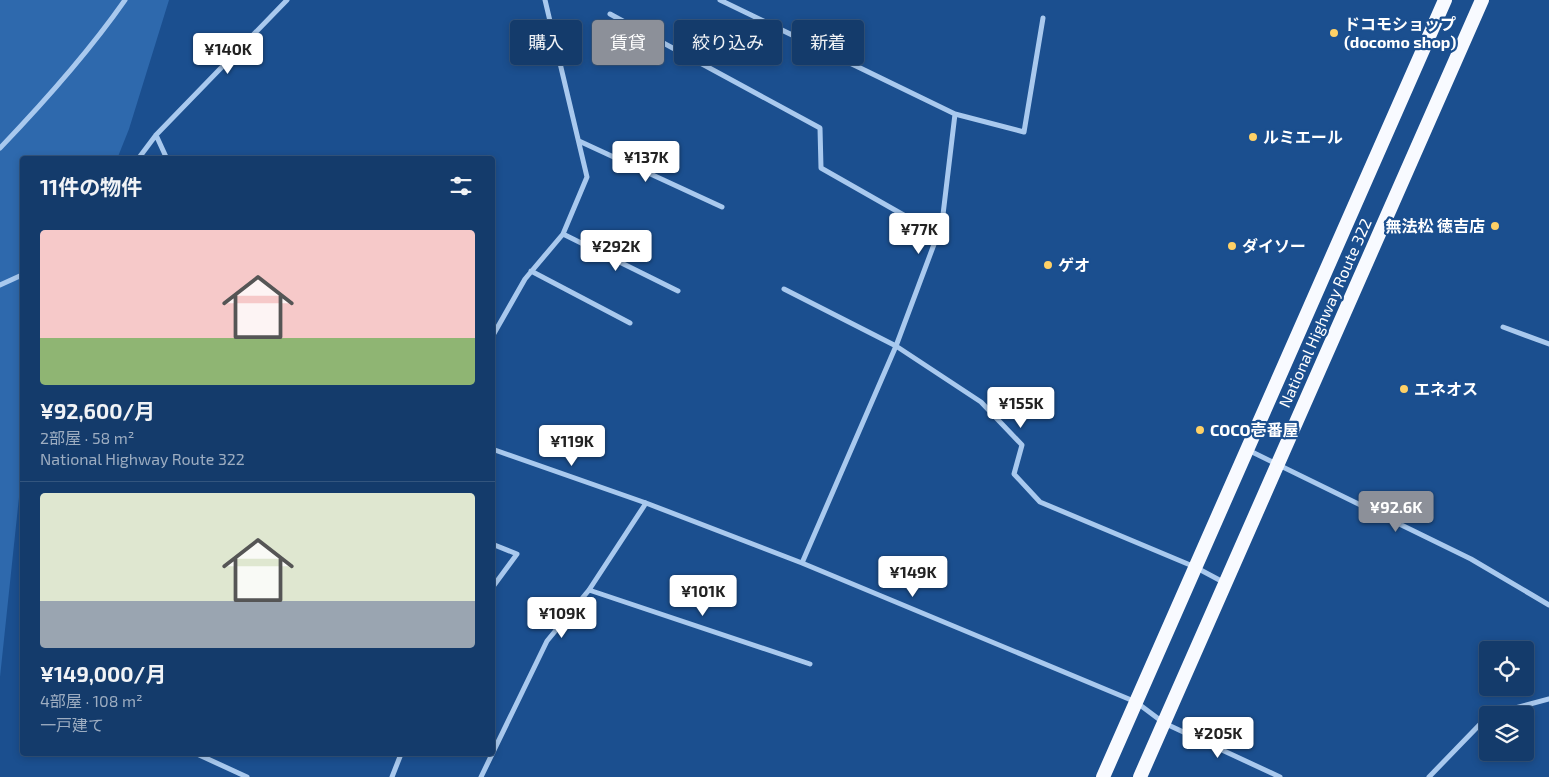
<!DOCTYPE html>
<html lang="ja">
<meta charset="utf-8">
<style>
:root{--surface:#143b6b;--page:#1d4271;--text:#f1f3f6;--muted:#9dadc1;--line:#33557e;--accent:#8c9099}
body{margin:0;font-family:"Exo 2","Noto Sans JP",sans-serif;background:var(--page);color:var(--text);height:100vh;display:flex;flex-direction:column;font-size:19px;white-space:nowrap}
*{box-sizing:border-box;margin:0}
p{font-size:16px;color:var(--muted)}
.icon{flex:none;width:28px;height:28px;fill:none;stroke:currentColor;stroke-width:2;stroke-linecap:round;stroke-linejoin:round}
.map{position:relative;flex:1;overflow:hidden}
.sheet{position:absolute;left:20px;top:156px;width:475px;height:600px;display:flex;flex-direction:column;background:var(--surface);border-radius:5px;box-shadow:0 2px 8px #0003,0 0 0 1px var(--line)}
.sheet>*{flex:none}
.banner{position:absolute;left:510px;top:20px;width:475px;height:45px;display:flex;gap:10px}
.controls{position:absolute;left:1479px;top:641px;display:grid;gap:10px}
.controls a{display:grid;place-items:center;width:55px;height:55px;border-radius:5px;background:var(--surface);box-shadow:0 2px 8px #0003,0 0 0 1px var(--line);font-size:25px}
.price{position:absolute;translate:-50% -42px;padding:0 11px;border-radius:5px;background:#fff;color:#222;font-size:16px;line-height:32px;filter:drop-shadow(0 1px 2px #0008)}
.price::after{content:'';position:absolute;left:50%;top:30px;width:15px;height:11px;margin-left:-8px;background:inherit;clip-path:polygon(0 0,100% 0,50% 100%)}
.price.current{background:var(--accent);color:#fff}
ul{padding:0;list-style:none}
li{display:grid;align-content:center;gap:10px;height:265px;padding:0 20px}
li+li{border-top:1px solid var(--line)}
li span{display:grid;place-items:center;height:155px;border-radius:5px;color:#555}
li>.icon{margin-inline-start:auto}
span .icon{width:90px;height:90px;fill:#fffc;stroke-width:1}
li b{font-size:21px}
h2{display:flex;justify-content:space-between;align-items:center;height:60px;padding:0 20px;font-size:21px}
.pill{padding:0 18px;border-radius:5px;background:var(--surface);box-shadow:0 2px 8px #0003,0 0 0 1px var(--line);font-size:18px;line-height:45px}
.pill.current{background:var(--accent);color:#fff}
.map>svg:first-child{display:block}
.green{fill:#2e69ad}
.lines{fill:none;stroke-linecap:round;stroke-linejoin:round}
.minor{stroke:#a9c9ee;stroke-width:5}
.trunk{stroke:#f8faff;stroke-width:14}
.poi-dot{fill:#ffd166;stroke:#1b4f8f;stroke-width:2}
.labels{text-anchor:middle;stroke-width:4.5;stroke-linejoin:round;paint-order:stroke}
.poi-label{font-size:16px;font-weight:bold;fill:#fff;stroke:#1b4f8f;text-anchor:start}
.street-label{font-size:16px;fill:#fff;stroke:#1b4f8f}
</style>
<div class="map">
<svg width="1549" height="777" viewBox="0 0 1549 777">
<rect width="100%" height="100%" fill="#1b4f8f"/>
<path class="green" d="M0 0H169L129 129 117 159H22V469L0 677Z"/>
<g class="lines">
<path class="minor" d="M720 0 955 114
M610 14 820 128 821 168 937 234
M156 135 167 159
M579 141 722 207
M0 148C45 101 88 53 125 0
M138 159 156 135 287 0
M563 234 678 291
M531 271 630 323
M0 285 22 275
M784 289 896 346 981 402 1022 445 1014 474 1040 502 1195 567 1225 583
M1503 327 1549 344
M492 337 525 279 563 234 587 177 545 0
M492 449 646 503 802 563 1136 702 1164 723 1280 777
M1248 450 1471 559 1549 605
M492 544 517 554 492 588
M802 563 896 346 942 223 955 114 1024 132 1043 18
M589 590 810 664
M1489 715 1549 699
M197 754 247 777
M392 777 401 754
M481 777 547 641 589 590 646 503
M1429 777 1488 716"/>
<path class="trunk" d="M1103 777 1445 0
M1140 777 1482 0"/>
</g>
<g class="poi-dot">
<circle cx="1334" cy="33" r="5"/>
<circle cx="1253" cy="137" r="5"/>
<circle cx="1495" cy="226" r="5"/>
<circle cx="1232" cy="246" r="5"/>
<circle cx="1048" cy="265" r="5"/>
<circle cx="1404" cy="389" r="5"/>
<circle cx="1200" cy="430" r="5"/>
</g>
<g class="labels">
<g class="poi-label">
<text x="1344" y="30">ドコモショップ<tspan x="1344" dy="18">(docomo shop)</tspan></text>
<text x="1263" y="143">ルミエール</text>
<text x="1485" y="232" text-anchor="end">無法松 徳吉店</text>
<text x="1242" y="252">ダイソー</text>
<text x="1058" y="271">ゲオ</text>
<text x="1414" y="395">エネオス</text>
<text x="1210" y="436">COCO壱番屋</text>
</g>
<g class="street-label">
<text transform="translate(1325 313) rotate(-66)" y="6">National Highway Route 322</text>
</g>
</g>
</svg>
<div class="controls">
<a><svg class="icon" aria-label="locate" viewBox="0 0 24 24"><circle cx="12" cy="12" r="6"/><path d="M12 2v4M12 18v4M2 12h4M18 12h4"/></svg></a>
<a><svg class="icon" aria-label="layers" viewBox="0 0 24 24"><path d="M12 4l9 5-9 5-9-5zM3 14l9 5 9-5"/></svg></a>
</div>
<b class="price" style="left:228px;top:75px">¥140K</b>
<b class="price" style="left:646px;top:183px">¥137K</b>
<b class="price" style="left:919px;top:255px">¥77K</b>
<b class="price" style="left:616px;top:272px">¥292K</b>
<b class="price" style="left:1021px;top:429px">¥155K</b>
<b class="price" style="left:572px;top:467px">¥119K</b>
<b class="price current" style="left:1396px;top:533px">¥92.6K</b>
<b class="price" style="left:913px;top:598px">¥149K</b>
<b class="price" style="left:703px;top:617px">¥101K</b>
<b class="price" style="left:562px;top:639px">¥109K</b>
<b class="price" style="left:1218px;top:759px">¥205K</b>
<div class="banner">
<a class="pill">購入</a>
<a class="pill current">賃貸</a>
<a class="pill">絞り込み</a>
<a class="pill">新着</a>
</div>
<section class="sheet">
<h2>11件の物件<svg class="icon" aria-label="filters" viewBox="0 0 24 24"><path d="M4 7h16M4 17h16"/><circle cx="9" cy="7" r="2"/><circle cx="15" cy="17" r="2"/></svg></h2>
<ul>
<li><span style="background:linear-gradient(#f6c9c9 70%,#8fb573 0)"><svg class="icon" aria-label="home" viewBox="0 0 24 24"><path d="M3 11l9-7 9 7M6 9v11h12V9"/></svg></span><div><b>¥92,600/月</b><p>2部屋 · 58 m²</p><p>National Highway Route 322</p></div></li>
<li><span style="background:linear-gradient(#dfe7d0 70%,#9aa5b1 0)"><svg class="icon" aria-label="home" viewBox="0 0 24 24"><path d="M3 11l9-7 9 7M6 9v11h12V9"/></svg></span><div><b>¥149,000/月</b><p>4部屋 · 108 m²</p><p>一戸建て</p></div></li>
</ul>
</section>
</div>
